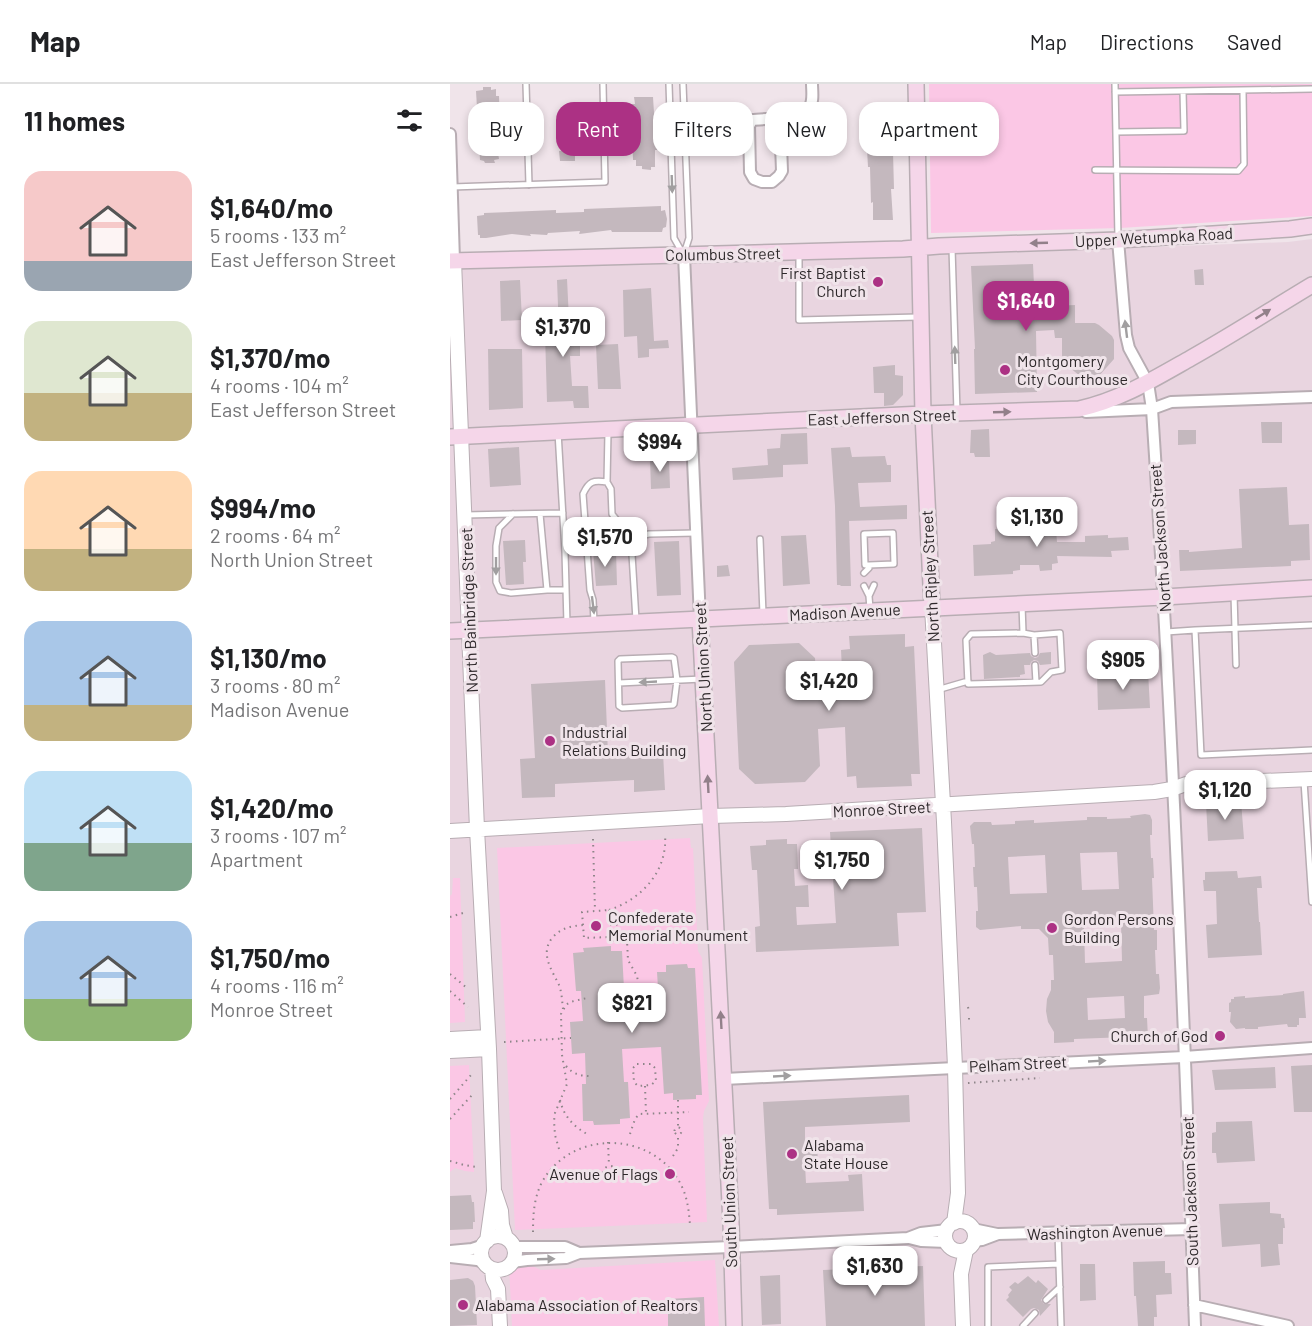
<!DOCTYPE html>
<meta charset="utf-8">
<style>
:root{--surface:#fff;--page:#f2f2f2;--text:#202124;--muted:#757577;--line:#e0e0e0;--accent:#ac3184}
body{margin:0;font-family:Barlow,sans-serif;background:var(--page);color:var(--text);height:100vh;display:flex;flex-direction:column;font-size:22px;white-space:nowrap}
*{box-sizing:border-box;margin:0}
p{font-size:20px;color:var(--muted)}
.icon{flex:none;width:33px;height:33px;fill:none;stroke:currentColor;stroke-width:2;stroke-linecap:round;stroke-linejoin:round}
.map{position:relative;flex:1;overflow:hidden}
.details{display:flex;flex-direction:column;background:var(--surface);width:450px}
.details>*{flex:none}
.top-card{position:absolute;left:18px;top:18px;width:570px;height:54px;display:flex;gap:12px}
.price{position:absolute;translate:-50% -51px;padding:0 14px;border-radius:12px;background:#fff;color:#222;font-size:20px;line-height:39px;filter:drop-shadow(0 2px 3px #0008)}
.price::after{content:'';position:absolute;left:50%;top:36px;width:18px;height:14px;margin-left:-9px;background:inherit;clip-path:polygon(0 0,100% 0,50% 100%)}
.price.selected{background:var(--accent);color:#fff}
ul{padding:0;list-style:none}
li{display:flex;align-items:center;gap:18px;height:150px;padding:0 24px}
li span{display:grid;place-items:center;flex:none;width:168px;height:120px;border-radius:18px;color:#555}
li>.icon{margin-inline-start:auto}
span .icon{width:72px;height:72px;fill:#fffc;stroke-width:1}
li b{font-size:26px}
h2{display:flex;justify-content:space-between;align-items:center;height:72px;padding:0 24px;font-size:26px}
.tag{padding:0 21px;border-radius:18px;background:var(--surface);box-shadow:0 3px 9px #0003;font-size:21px;line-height:54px}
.tag.selected{background:var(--accent);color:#fff}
header{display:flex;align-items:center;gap:36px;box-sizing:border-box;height:84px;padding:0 30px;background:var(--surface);border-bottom:2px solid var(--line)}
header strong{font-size:28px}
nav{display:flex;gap:33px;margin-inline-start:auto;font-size:21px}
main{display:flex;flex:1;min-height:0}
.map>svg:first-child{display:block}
.built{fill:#e9d5e0}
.green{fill:#fbc7e5}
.building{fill:#c4b8be;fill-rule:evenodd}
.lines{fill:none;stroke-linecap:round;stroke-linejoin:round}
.service-casing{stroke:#b8adb3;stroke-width:8}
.minor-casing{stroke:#b8adb3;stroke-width:14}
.tertiary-casing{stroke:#b8adb3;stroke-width:16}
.secondary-casing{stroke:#b8adb3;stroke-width:18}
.path{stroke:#8e8589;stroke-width:2;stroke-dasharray:1.5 4.5;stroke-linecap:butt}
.service{stroke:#fff;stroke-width:5}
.minor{stroke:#fff;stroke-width:10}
.tertiary{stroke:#fff;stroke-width:14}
.secondary{stroke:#f5d6e9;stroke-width:15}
.oneway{fill:#a19fa0}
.oneway2{fill:#92808a}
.poi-dot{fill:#ac3184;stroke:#f0e4ea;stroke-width:2}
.labels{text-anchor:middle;stroke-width:6;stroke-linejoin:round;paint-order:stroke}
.street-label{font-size:16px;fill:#2e292b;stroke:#f0e4ea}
.poi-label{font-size:16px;fill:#2e292b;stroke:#f0e4ea;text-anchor:start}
</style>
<header>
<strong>Map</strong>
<nav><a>Map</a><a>Directions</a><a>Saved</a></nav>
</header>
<main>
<section class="details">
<h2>11 homes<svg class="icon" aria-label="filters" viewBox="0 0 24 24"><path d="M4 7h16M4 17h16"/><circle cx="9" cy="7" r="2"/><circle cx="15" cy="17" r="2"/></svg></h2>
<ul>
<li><span style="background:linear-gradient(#f6c9c9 75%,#9aa5b1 0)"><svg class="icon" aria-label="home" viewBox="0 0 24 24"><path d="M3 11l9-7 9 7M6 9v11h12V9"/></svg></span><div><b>$1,640/mo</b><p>5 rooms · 133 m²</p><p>East Jefferson Street</p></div></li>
<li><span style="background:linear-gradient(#dfe7d0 60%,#c2b280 0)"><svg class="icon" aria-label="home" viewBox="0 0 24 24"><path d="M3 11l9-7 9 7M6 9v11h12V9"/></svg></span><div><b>$1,370/mo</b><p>4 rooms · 104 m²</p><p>East Jefferson Street</p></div></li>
<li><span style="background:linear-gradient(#ffd9b3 65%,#c2b280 0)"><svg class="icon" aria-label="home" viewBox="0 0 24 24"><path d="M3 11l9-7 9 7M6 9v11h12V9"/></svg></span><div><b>$994/mo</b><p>2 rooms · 64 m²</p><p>North Union Street</p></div></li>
<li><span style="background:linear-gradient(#a9c7e8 70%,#c2b280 0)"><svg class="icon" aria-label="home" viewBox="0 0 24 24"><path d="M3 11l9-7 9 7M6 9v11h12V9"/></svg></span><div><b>$1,130/mo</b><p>3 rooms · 80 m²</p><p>Madison Avenue</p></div></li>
<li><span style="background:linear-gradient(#bfe0f5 60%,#7fa58c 0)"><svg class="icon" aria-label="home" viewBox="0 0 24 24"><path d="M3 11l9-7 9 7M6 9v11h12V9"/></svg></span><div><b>$1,420/mo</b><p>3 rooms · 107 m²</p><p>Apartment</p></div></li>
<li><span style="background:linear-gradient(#a9c7e8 65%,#8fb573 0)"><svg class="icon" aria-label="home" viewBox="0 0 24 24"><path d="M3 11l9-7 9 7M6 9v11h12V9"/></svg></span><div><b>$1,750/mo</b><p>4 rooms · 116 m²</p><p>Monroe Street</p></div></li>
</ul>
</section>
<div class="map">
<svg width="862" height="1242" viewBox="0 0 862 1242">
<rect width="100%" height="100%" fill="#f0e4ea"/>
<path class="built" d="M862 155V1242H0V184L481 171 838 158Z"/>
<path class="green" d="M479 0H862V132L670 144 481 149Z
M240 754 241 764H243L248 867 252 874 259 1017 254 1027 253 1034 257 1138 65 1146 47 764Z
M3 794H10L15 938 0 939V812L2 810Z
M19 981 24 1088 15 1087 5 1084 0 1088V982Z
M265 1176 269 1242H62L59 1182 80 1181 91 1186Z"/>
<path class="building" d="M33 3H41V6L46 5V12H49L51 68 48 69 49 75 44 76 45 79H35L34 77 30 76 26 7 33 6Z
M184 13H203L204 29 208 57 207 66H205V83H201V86L192 85V82H186V76H183L181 20H185Z
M439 64V68H443L444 105H441L443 136H423V118L421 119 420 83H418L417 65Z
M125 66V77H110L109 67Z
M211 122V127L215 126 217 135 216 143 213 144 212 148H162L161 146 129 150 130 147 98 149 97 151 80 150 81 152 62 150 36 154H30V151H28L27 132 34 131V129L106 126V129L134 128V125Z
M583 180 585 223 625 221V239H645L649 241 662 252 664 256V275L649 292H630L614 279 612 274V254H605L604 246 586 247 587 308 525 310 524 265H525L521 182Z
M753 185 754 201H745L744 186Z
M117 195 120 256H130V272H120L122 302H138L139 324H124L123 317 97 318 95 249 109 248 107 196Z
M70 196 72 236 51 237 50 197Z
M201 204 204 257 218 256 219 264 199 265V273L188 274 187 252 174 253 173 206Z
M168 260 171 305H148L146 261Z
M38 265H72L73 324 39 326Z
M445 281V291L453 292V311L443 321 434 322V309H424L423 283Z
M811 338H832V359H812Z
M539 345 540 373H525L524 369H520L521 346Z
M728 346H746V360L728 361Z
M357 349 358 380 333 381V393L283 396 282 384 318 381 317 365 330 364 331 350Z
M69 363 71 401 40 403 38 365Z
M400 363 402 373 435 372 437 381H441V398L408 399 410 423 457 421V435L399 437 401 502H391L390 501H387L385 422 381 364Z
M219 374 220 404 201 405 200 375Z
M837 403 839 441 859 440 860 476 841 477V482L730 487 729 466H739V468L792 464 789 405Z
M605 434 607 458H635V452L658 451V454L678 453 679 466 661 467 662 473 607 472 608 479 602 480V486L590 487 589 481H570V486L563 487V490L524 492 523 461 541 460V458L545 457V445L551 444 552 439 561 438V443L582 444V435Z
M356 451 360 500 333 502 331 452Z
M75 456 76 478H73L74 500 56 501 53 457Z
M229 457 231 511 207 512 204 458Z
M166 466 167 501 146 502 143 467Z
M278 481 280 492 267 493V482Z
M455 550V563L464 562 470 690H461L462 702 407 704 406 692 397 693 395 643 368 645 370 682 355 698 305 700 289 685 284 578 299 561 349 559 365 574 367 606 393 605 391 566 400 565 399 552Z
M540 568 546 571 580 569 581 572 585 574 588 573 590 569 601 568V580L590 581 588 577 584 576 581 578 580 581H574L575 590 570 591V593L534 595 533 571Z
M698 587 700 624 648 626 647 589Z
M155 596 158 671 213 669 215 706 184 708V696L105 700V713L72 714 70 675 85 674 81 600Z
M791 717 794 755 758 757 756 719Z
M695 730 700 731 702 736V751H700L701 774H703L704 794H702L704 846H707V866H705L706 890H709L710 904 709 910 694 912V934H697L698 954 677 955V953L624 955V958L604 959V948L598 938 596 927 597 915 601 906V896H604L603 871H599L598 854 589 845H571V842L530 846 526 843V827H528L527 803H524L523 783H525L524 760H522L520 742 524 738H541L542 741 565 740V737L584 736V739L637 736V733H657V735L681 734 680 732ZM667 768 669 805 632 806 630 769ZM595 771 597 809 560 810 558 773ZM671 840 672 877 635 879 634 842ZM674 912 675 934 638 936 637 914Z
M472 744 476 828 447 829 449 862 306 868 305 843 310 842 307 786H302L300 762 316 761V756L337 755V760H347L348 785H344L345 802 358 801 359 823H346L347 841 386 839 380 748Z
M787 787 788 794 811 792 812 804H807L809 838H810L812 871 758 874 756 841 767 840 766 807H754L753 796H755V788Z
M161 862V867H172L174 905H169L171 937 210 935 207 888H216V881L237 880 238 884H245L252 1011H246V1015L223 1016V1009L214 1010 211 963 172 965 174 998H178L180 1034 170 1035V1040L144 1041 143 1037H133L132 1000H136L135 969 122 970 120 938 133 937 131 907H126L123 869 134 868 133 864Z
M854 907 856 934H849V941H847V943H838L837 940 808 943V945H795V944L786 945 780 938 781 928H779V919L781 918V915H784V913L795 912V914L833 911V910Z
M862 981V1028H844L841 982Z
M825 983 826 1004 765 1006 762 986Z
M459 1011 460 1038 355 1043V1060L367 1059 368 1080 355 1081 356 1099 399 1097 398 1091 412 1090 414 1127 327 1131V1125H319L313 1018Z
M802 1037 805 1077 767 1079 766 1069H762V1049L766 1048V1038Z
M21 1111 22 1118H24L25 1138H23V1145L0 1146V1112Z
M820 1118V1129L831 1130V1134H834L835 1144H833V1160H828L830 1181 811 1183 810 1160 772 1163 769 1120Z
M715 1177V1189H721L722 1210 706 1211 707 1233H704V1242H688L686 1212H684L683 1178Z
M630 1180H645L646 1216 630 1217Z
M473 1182 475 1242H376L373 1186Z
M330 1191 331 1240 312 1241 310 1192Z
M578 1192 586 1199 588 1196 598 1205 591 1216 594 1220H601L590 1232 589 1226 584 1224 581 1225 573 1233 556 1216 559 1213 558 1211 562 1206 559 1203 565 1198 568 1200Z
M18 1194 23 1197 25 1202 27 1241 0 1242V1196Z
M254 1213 255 1242H218V1215Z"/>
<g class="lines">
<defs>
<path id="service" d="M76 0 79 101
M219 0 224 154 233 170
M233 0 239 154 234 170
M665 0 668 154
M665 8 862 5
M666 48 734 47 733 7
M645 86 788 87 794 80 793 6
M2 103 155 98 153 0
M502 164 507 328
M349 170V236L468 233
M108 348 115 468 117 540
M157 398 158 348
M63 430 49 444 46 462V498L50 507 61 509 97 506
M90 430 97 506H116
M15 431 113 429
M181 454 199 450 246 449
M310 455 313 530
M414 489 419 484V481L444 480 443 449 414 450 415 481H419
M414 502 419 512 420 525
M784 510 786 581
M419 512 424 501
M572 521 573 549
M144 539 143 516 140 506 133 410C139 397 143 396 157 398L161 405 162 430 181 454 186 536
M862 541 745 546 751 671 862 666
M716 548 745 546
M573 549 584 551 610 549 612 586 601 588 591 598 518 600 516 556 521 550Z
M584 551 585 569
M222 573 224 574 227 596 224 620 223 621 172 624 169 622 168 577 170 575Z
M585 581 586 598
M169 599 252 595
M487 606 518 597
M854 697 862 818
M608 1149 609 1180
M596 1216 610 1203
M538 1242V1183L609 1180 611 1242
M573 1242 585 1229"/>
<path id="minor" d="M330 34 332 87 329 92 322 98H312L304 95 300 88 299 42 302 36C316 34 351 37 359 24 364 18 362 7 362 0
M0 50 4 177
M668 156 676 251 679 264 698 299 702 325C722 630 734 936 745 1242
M234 171 250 535
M636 328 702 325 721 318 862 313
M274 995 734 973 862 964
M523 1145 547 1150
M459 1154 471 1157 497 1158
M523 1157 532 1156 548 1150 742 1145
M64 1163H115L129 1169
M0 1167 22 1165 34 1161
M0 1173 27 1176 34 1178
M62 1178 77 1176 116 1174 129 1169 281 1163 458 1154 471 1149 497 1146
M744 1221 838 1242"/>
<path id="tertiary" d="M4 177 27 745 39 965 44 1107 37 1157
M482 523 494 738 505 983 508 1109 504 1139
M0 747 261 732 336 730 704 708 722 705 736 700 862 695
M0 955 38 953
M0 967 39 965
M45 1109 51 1127 52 1141 56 1154
M495 1152a15 15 0 1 1 30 0a15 15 0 1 1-30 0Z
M31 1169a17 17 0 1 1 34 0a17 17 0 1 1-34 0Z
M42 1185 43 1195 48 1205 50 1242
M513 1242 511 1190 516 1166"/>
<path id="secondary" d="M466 0 473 330 482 523
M0 177 453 165 489 162 668 156 840 145 862 142
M0 353 473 330 629 325C670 316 704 295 741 274 782 251 822 225 862 201
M250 535 281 1139 284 1242
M0 547 714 513 862 504"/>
</defs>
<use href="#service" class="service-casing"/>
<use href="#minor" class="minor-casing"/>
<use href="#tertiary" class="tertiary-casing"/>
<use href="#secondary" class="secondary-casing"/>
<path class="path" d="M143 755 145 827
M159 826 160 853 134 854 132 828Z
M159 826C192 815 218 787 215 750
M0 833 13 829
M160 841 193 839
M160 853V857H177L178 876 187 892 189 903
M0 890 17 904
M196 902 200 906 201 920 198 924 183 925 179 921V907L182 903Z
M0 907 18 923
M518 923 519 928
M113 925C112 917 112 909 109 901 102 886 89 869 103 853 111 844 121 842 133 841
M519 934V937
M54 958 121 954
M187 980H201L205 984 206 997 201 1001 188 1002 184 998 183 984Z
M116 982C123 990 130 992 140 992
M518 999 590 994
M195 1002 196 1029
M0 1015 21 991
M110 1016C114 1033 124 1043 139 1051
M228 1016V1043
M0 1035 23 1010
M224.5 1047a3.5 3.5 0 1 1 7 0a3.5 3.5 0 1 1-7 0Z
M180 1050 185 1035 189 1030 239 1028
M158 1058 159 1082
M109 1065 105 1051 104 1037 105 1029 117 1000 112 971 111 930 116 921 120 918 137 914
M223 1072 228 1064V1050
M0 1077 14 1081 26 1083
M153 1089a7 7 0 1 1 14 0a7 7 0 1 1-14 0Z
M83 1148C83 1130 84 1114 92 1098 123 1043 208 1047 233 1105 238 1117 239 1129 240 1141"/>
<use href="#service" class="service"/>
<use href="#minor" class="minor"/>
<use href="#tertiary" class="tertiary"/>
<use href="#secondary" class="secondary"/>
</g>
<defs><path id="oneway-solid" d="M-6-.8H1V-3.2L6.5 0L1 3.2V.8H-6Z" transform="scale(1.5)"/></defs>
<g class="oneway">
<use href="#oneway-solid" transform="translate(222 100) rotate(88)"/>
<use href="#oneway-solid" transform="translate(676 245) rotate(-97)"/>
<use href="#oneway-solid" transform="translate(505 271) rotate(-92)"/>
<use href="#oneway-solid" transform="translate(46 482) rotate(90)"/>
<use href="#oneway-solid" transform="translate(143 521) rotate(83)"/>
<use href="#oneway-solid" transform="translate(198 598) rotate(177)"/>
<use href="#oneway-solid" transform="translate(647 977) rotate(-3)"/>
<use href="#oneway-solid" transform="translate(332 992) rotate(-3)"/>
<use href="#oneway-solid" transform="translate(96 1175) rotate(-2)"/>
</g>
<g class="oneway2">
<use href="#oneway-solid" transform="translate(589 159) rotate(178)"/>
<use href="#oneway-solid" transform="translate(813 230) rotate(-32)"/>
<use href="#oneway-solid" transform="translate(552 328) rotate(-2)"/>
<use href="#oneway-solid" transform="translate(258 700) rotate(-93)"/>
<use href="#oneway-solid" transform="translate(271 936) rotate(-93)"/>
</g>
<g class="poi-dot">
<circle cx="428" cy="198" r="6"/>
<circle cx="555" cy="286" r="6"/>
<circle cx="100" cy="657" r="6"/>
<circle cx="146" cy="842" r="6"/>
<circle cx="602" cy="844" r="6"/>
<circle cx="770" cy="952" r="6"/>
<circle cx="342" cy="1070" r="6"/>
<circle cx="220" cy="1090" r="6"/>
<circle cx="13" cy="1221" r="6"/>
</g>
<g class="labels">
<g class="street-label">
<text transform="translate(704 153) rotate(-3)" y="6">Upper Wetumpka Road</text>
<text transform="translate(273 170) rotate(-1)" y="6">Columbus Street</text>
<text transform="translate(432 333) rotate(-2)" y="6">East Jefferson Street</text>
<text transform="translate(710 454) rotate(-94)" y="6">North Jackson Street</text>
<text transform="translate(480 492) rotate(-93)" y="6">North Ripley Street</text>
<text transform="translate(19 526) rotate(-92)" y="6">North Bainbridge Street</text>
<text transform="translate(395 528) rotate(-3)" y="6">Madison Avenue</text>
<text transform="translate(253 583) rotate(-93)" y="6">North Union Street</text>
<text transform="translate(432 725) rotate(-3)" y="6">Monroe Street</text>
<text transform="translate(568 980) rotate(-3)" y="6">Pelham Street</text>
<text transform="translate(740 1107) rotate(-92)" y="6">South Jackson Street</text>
<text transform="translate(279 1118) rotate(-92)" y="6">South Union Street</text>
<text transform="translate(645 1148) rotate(-2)" y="6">Washington Avenue</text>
</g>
<g class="poi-label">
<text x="416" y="195" text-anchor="end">First Baptist<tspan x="416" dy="18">Church</tspan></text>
<text x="567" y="283">Montgomery<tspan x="567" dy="18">City Courthouse</tspan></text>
<text x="112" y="654">Industrial<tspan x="112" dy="18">Relations Building</tspan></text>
<text x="158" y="839">Confederate<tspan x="158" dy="18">Memorial Monument</tspan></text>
<text x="614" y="841">Gordon Persons<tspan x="614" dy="18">Building</tspan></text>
<text x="758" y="958" text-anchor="end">Church of God</text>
<text x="354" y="1067">Alabama<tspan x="354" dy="18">State House</tspan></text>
<text x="208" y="1096" text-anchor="end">Avenue of Flags</text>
<text x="25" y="1227">Alabama Association of Realtors</text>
</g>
</g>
</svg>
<b class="price selected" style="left:576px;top:248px">$1,640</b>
<b class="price" style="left:113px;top:274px">$1,370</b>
<b class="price" style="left:210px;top:389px">$994</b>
<b class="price" style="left:587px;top:464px">$1,130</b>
<b class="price" style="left:155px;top:484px">$1,570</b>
<b class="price" style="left:673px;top:607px">$905</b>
<b class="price" style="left:379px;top:628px">$1,420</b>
<b class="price" style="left:775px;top:737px">$1,120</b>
<b class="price" style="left:392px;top:807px">$1,750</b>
<b class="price" style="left:182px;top:950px">$821</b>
<b class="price" style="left:425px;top:1213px">$1,630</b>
<div class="top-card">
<a class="tag">Buy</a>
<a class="tag selected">Rent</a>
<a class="tag">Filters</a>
<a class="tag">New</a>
<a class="tag">Apartment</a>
</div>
</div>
</main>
